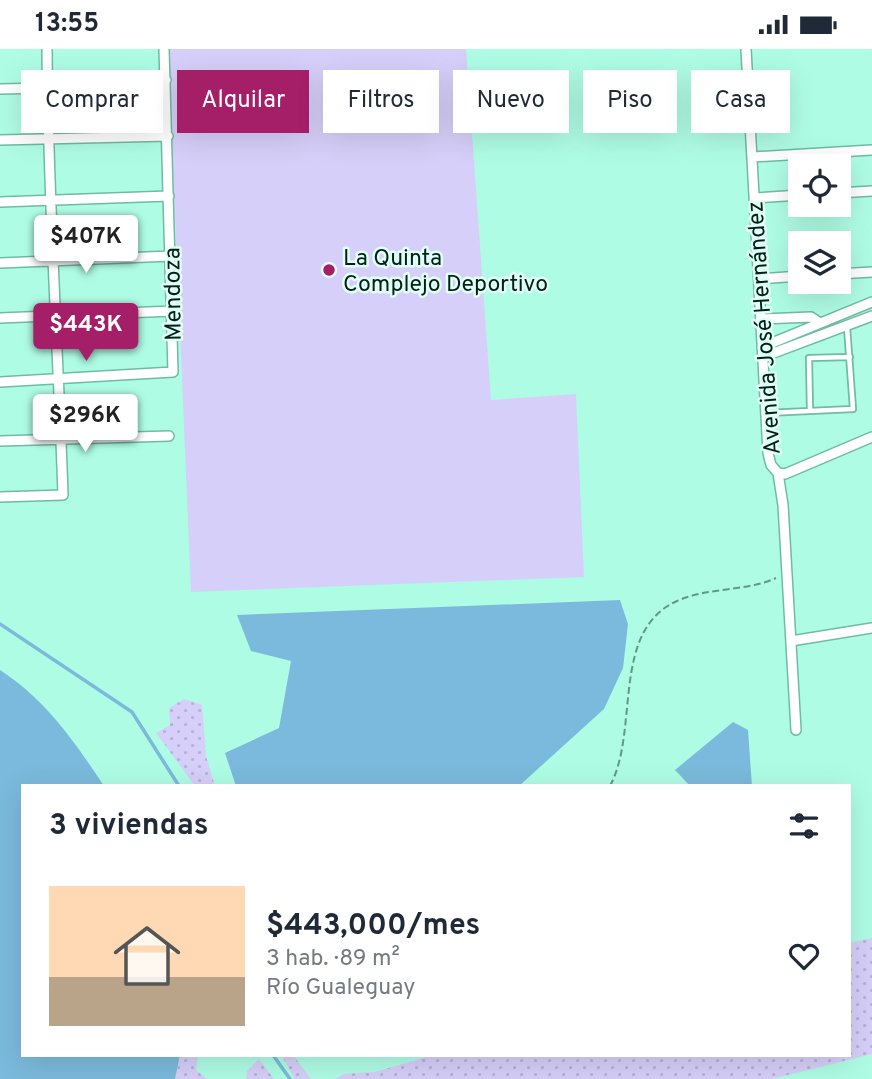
<!DOCTYPE html>
<html lang="es">
<meta charset="utf-8">
<style>
:root{--surface:#fff;--page:#f6f6f7;--text:#1f2937;--muted:#747a83;--accent:#a51e68}
body{margin:0;font-family:Overpass,sans-serif;background:var(--page);color:var(--text);height:100vh;display:flex;flex-direction:column;font-size:26px;white-space:nowrap}
*{box-sizing:border-box;margin:0}
p{font-size:23px;color:var(--muted)}
.icon{flex:none;width:38px;height:38px;fill:none;stroke:currentColor;stroke-width:2;stroke-linecap:round;stroke-linejoin:round}
.map{position:relative;flex:1;overflow:hidden}
.drawer{position:absolute;left:21px;top:735px;width:830px;height:273px;display:flex;flex-direction:column;background:var(--surface);border-radius:0px;box-shadow:0 7px 28px #0002}
.drawer>*{flex:none}
.banner{position:absolute;left:21px;top:21px;width:831px;height:63px;display:flex;gap:14px}
.controls{position:absolute;left:788px;top:105px;display:grid;gap:14px}
.controls a{display:grid;place-items:center;width:63px;height:63px;border-radius:0px;background:var(--surface);box-shadow:0 7px 28px #0002;font-size:35px}
.price{position:absolute;translate:-50% -60px;padding:0 16px;border-radius:7px;background:#fff;color:#222;font-size:23px;line-height:46px;filter:drop-shadow(0 2px 4px #0008)}
.price::after{content:'';position:absolute;left:50%;top:42px;width:21px;height:16px;margin-left:-10px;background:inherit;clip-path:polygon(0 0,100% 0,50% 100%)}
.price.selected{background:var(--accent);color:#fff}
ul{padding:0;list-style:none}
li{display:flex;align-items:center;gap:21px;height:175px;padding:0 28px}
li span{display:grid;place-items:center;flex:none;width:196px;height:140px;border-radius:0px;color:#555}
li>.icon{margin-inline-start:auto}
span .icon{width:84px;height:84px;fill:#fffc;stroke-width:1}
li b{font-size:30px}
h2{display:flex;justify-content:space-between;align-items:center;height:84px;padding:0 28px;font-size:30px}
.pill{padding:0 24px;border-radius:0px;background:var(--surface);box-shadow:0 7px 28px #0002;font-size:24px;line-height:63px}
.pill.selected{background:var(--accent);color:#fff}
.status{display:flex;justify-content:space-between;align-items:center;height:49px;padding:0 35px;background:var(--surface);direction:ltr}
.status svg{height:19px;fill:currentColor}
.map>svg:first-child{display:block}
.grass{fill:url(#grass-dots)}
.pitch{fill:#d6cff9}
.water{fill:#7bbadc}
.lines{fill:none;stroke-linecap:round;stroke-linejoin:round}
.stream{stroke:#7bbadc;stroke-width:3.5}
.lane-casing{stroke:#6fbba4;stroke-width:8}
.street-casing{stroke:#6fbba4;stroke-width:12}
.path{stroke:#609988;stroke-width:2;stroke-dasharray:7 3.5;stroke-linecap:butt}
.lane{stroke:#fff;stroke-width:4.5}
.street{stroke:#fff;stroke-width:9}
.poi-dot{fill:#a51e68;stroke:#e1fff5;stroke-width:2.5}
.labels{text-anchor:middle;stroke-width:5;stroke-linejoin:round;paint-order:stroke}
.poi-label{font-size:23px;fill:#002018;stroke:#e1fff5;text-anchor:start}
.street-label{font-size:23px;fill:#002018;stroke:#e1fff5}
</style>
<div class="status"><b>13:55</b><svg viewBox="0 0 49 12"><path d="M0 12V9h3v3zM5 12V6h3v6zM10 12V3h3v9zM15 12V0h3v12zM26 1h20v11H26zM47 4h2v5h-2z"/></svg></div>
<div class="map">
<svg width="872" height="1030" viewBox="0 0 872 1030">
<defs>
<pattern id="grass-dots" width="8" height="8" patternUnits="userSpaceOnUse" patternTransform="scale(1.75)"><rect width="8" height="8" fill="#d6cff9"/><path d="M2 2h.1M6 6h.1" fill="none" stroke="#b6b1d5" stroke-width="1.8" stroke-linecap="round"/></pattern>
</defs>
<rect width="100%" height="100%" fill="#affce4"/>
<path class="grass" d="M184 650 202 656 206 707 215 737H195L156 684 170 676 169 659Z
M872 889V1005L772 1030H335L344 1025 375 1023 433 1006H849V894Z
M180 1006H198L196 1021 207 1030H175Z
M281 1006H293L311 1030H295Z
M259 1010 274 1030H246L247 1022Z"/>
<path class="pitch" d="M168 0H466L491 351 576 345 584 528 191 543Z"/>
<path class="water" d="M620 551 628 575 623 619 604 660 519 737H236L225 704 279 679 291 612 251 602 237 566Z
M0 621C45 650 75 693 104 737H23V1006H180L175 1030H0Z
M733 673 748 681 752 737H690L675 721Z"/>
<g class="lines">
<path class="stream" d="M0 575 132 663 179 737
M273 1006 290 1030"/>
<defs>
<path id="lane" d="M810 362 809 309 850 308
M766 364 853 360 847 278"/>
<path id="street" d="M746 0 768 404 771 416 778 424 783 456 796 681
M47 34 166 31
M0 40 48 39
M0 91 168 87
M753 108 872 101
M838 144 872 142
M755 149 800 146
M0 153 169 147
M0 214 171 207
M838 225 872 223
M759 230 800 227
M0 269 173 262
M761 270 811 268 820 274
M762 298 872 253
M763 308 872 267
M0 333 173 323 164 0
M0 392 169 387
M778 424 785 425 872 388
M0 448 63 446C58 297 48 149 47 0
M791 592 872 579"/>
</defs>
<use href="#lane" class="lane-casing"/>
<use href="#street" class="street-casing"/>
<path class="path" d="M610 737C640 681 610 582 677 552 708 538 745 543 776 529"/>
<use href="#lane" class="lane"/>
<use href="#street" class="street"/>
</g>
<circle class="poi-dot" cx="329" cy="221" r="7"/>
<g class="labels">
<g class="poi-label">
<text x="343" y="216">La Quinta<tspan x="343" dy="26">Complejo Deportivo</tspan></text>
</g>
<g class="street-label">
<text transform="translate(172 245) rotate(-91)" y="8">Mendoza</text>
<text transform="translate(763 279) rotate(-94)" y="8">Avenida José Hernández</text>
</g>
</g>
</svg>
<div class="controls">
<a><svg class="icon" aria-label="locate" viewBox="0 0 24 24"><circle cx="12" cy="12" r="6"/><path d="M12 2v4M12 18v4M2 12h4M18 12h4"/></svg></a>
<a><svg class="icon" aria-label="layers" viewBox="0 0 24 24"><path d="M12 4l9 5-9 5-9-5zM3 14l9 5 9-5"/></svg></a>
</div>
<b class="price" style="left:86px;top:226px">$407K</b>
<b class="price selected" style="left:86px;top:314px">$443K</b>
<b class="price" style="left:85px;top:405px">$296K</b>
<div class="banner">
<a class="pill">Comprar</a>
<a class="pill selected">Alquilar</a>
<a class="pill">Filtros</a>
<a class="pill">Nuevo</a>
<a class="pill">Piso</a>
<a class="pill">Casa</a>
</div>
<section class="drawer">
<h2>3 viviendas<svg class="icon" aria-label="filters" viewBox="0 0 24 24"><path d="M4 7h16M4 17h16"/><circle cx="9" cy="7" r="2"/><circle cx="15" cy="17" r="2"/></svg></h2>
<ul>
<li><span style="background:linear-gradient(#ffd9b3 65%,#b9a48a 0)"><svg class="icon" aria-label="home" viewBox="0 0 24 24"><path d="M3 11l9-7 9 7M6 9v11h12V9"/></svg></span><div><b>$443,000/mes</b><p>3 hab. · 89 m²</p><p>Río Gualeguay</p></div><svg class="icon" aria-label="heart" viewBox="0 0 24 24"><path d="M12 20l-8-8c-3-5 5-10 8-4 3-6 11-1 8 4z"/></svg></li>
</ul>
</section>
</div>
